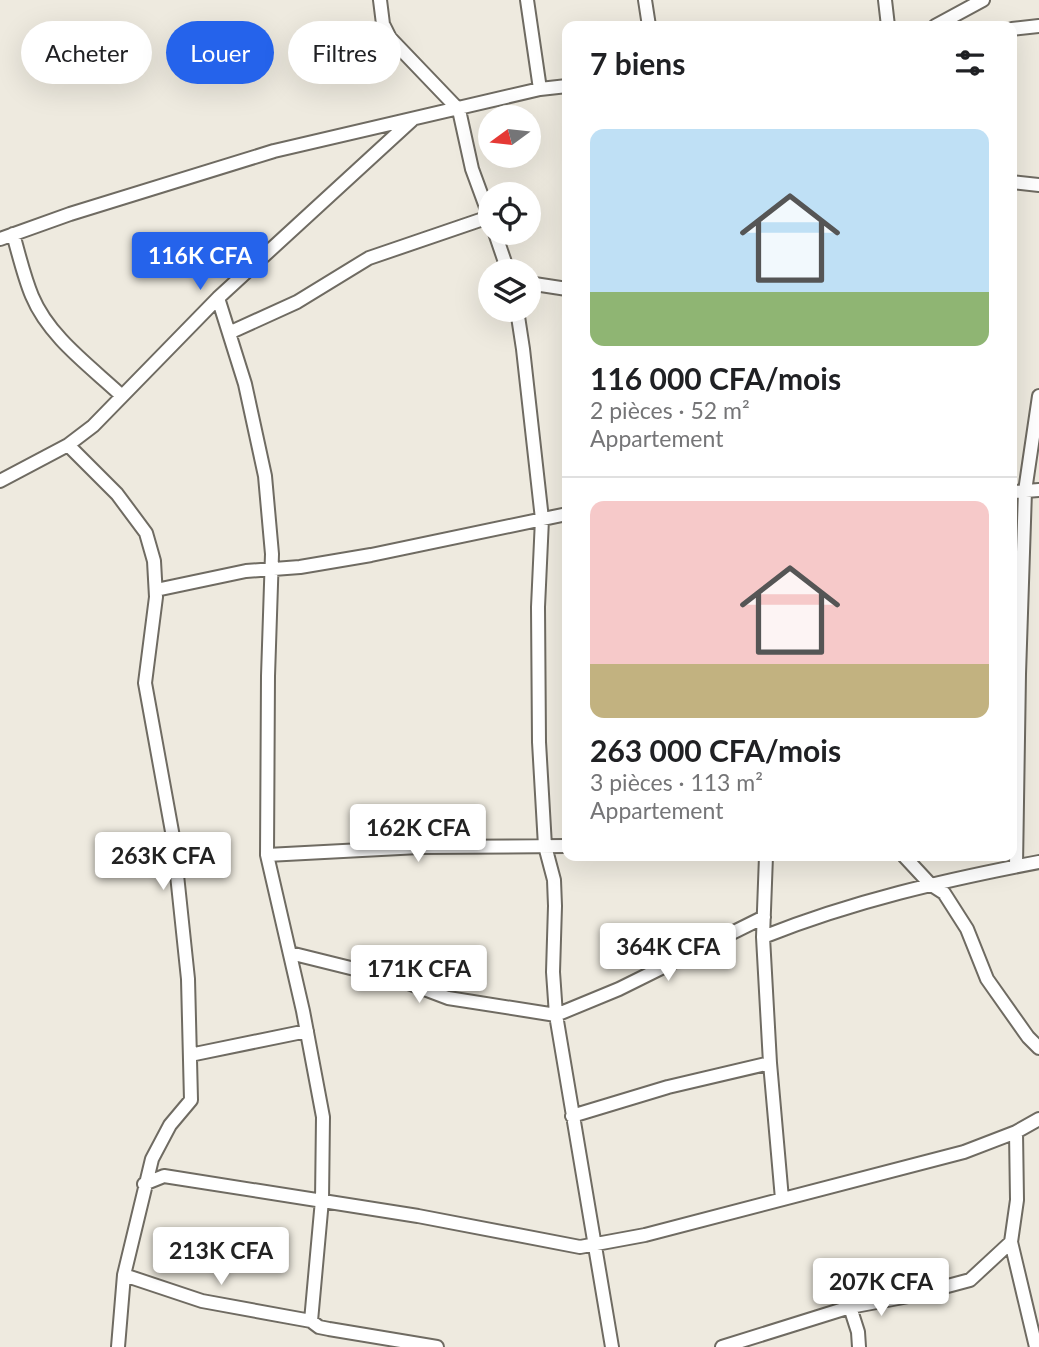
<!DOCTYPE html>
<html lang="fr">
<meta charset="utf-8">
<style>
:root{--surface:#fff;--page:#f6f6f6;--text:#202124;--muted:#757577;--line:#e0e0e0;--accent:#2563eb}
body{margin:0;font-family:Lato,sans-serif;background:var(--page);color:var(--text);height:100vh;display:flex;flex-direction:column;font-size:26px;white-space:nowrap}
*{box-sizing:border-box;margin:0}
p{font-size:23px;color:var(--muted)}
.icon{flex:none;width:38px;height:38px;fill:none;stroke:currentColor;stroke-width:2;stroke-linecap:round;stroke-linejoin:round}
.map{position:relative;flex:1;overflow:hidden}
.details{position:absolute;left:562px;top:21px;width:455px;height:840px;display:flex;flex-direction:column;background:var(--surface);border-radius:14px;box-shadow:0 7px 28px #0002}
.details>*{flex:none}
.top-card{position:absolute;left:21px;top:21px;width:436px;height:63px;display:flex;gap:14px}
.needle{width:46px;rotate:255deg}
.fabs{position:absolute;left:478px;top:105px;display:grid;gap:14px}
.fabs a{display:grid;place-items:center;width:63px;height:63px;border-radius:50%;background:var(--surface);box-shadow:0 7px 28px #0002;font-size:35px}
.price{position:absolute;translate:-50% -60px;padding:0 16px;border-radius:7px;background:#fff;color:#222;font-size:23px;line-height:46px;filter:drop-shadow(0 2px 4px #0008)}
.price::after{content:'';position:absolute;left:50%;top:42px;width:21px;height:16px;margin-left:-10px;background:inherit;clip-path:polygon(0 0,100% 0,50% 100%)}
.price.on{background:var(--accent);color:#fff}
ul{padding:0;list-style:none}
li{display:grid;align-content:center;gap:14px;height:371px;padding:0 28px}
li+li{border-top:2px solid var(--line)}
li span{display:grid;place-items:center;height:217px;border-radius:14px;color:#555}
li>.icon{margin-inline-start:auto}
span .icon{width:126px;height:126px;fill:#fffc;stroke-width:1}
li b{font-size:30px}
h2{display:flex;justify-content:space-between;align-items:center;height:84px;padding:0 28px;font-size:30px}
.tag{padding:0 24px;border-radius:32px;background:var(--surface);box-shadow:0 7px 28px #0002;font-size:24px;line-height:63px}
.tag.on{background:var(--accent);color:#fff}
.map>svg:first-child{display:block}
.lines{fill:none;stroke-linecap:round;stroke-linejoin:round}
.minor-casing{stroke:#6f6b62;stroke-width:16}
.minor{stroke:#fff;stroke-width:12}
</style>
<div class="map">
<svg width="1039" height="1347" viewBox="0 0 1039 1347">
<rect width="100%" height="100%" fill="#eeeadf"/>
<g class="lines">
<defs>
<path id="minor" d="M380 0 383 24 390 38 459 110 472 169 490 218
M527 0 540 89
M645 0 649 26
M885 0 888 26
M935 26 983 0
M1012 29 1039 26
M1012 182 1039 185
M495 233 508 271
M13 234C19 255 24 277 32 296 49 337 90 366 122 396
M0 239 70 214 274 151 540 89 567 86
M528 283 567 289
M218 298 245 384 265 476 272 554 268 676 267 855 303 1011 323 1117 322 1200 311 1321 319 1327 329 1329 437 1347
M517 310 523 349 542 519 538 607 539 742 545 846 554 880 555 906 553 972 556 1015 612 1347
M231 332 297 302 369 258 489 217
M68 445 117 494 146 533 154 561 156 597 145 683 173 837 188 979 191 1100 170 1125 152 1159 124 1275 118 1347
M0 481 68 445 93 426 218 298 412 120
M1012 492 1039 490
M156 590 246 571 300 567 371 555 567 514
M267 855 419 847 567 846
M766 856 763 937 770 1063 782 1199
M904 856 930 884 944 893 967 929 987 979 1028 1037 1039 1048
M1016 866 1019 674 1025 491 1039 396
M763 937C853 901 945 880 1039 862
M290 953 403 981 448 998 556 1015 619 989 764 917
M190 1055 307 1031
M572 1116 668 1087 770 1063
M1016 1132 1017 1200 1011 1242 1036 1347
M144 1184 164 1176 418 1216 580 1247 645 1235 964 1152 1016 1132 1039 1119
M124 1275 202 1301 311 1321
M850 1307 858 1332 859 1347
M722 1347 850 1307 914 1295 970 1280 1011 1242"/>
</defs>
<use href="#minor" class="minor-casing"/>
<use href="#minor" class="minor"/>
</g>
</svg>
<div class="fabs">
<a><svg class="needle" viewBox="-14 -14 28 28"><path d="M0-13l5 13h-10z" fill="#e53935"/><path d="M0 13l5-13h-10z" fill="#757577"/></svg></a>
<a><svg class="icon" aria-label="locate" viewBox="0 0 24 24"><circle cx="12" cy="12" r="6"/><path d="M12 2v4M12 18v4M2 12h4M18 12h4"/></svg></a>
<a><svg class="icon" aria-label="layers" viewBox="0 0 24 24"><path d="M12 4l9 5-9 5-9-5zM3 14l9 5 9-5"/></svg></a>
</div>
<b class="price on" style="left:200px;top:292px">116K CFA</b>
<b class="price" style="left:418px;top:864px">162K CFA</b>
<b class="price" style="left:163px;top:892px">263K CFA</b>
<b class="price" style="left:668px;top:983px">364K CFA</b>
<b class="price" style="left:419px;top:1005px">171K CFA</b>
<b class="price" style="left:221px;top:1287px">213K CFA</b>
<b class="price" style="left:881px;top:1318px">207K CFA</b>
<div class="top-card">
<a class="tag">Acheter</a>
<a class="tag on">Louer</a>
<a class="tag">Filtres</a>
</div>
<section class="details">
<h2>7 biens<svg class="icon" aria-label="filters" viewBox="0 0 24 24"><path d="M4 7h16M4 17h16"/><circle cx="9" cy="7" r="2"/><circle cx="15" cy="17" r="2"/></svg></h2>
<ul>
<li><span style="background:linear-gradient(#bfe0f5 75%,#8fb573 0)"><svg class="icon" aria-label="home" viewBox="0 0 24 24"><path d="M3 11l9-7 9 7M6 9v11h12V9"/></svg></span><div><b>116 000 CFA/mois</b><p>2 pièces · 52 m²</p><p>Appartement</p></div></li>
<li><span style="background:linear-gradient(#f6c9c9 75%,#c2b280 0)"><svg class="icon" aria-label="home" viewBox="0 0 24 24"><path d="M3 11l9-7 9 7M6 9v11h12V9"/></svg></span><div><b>263 000 CFA/mois</b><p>3 pièces · 113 m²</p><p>Appartement</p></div></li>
</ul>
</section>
</div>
